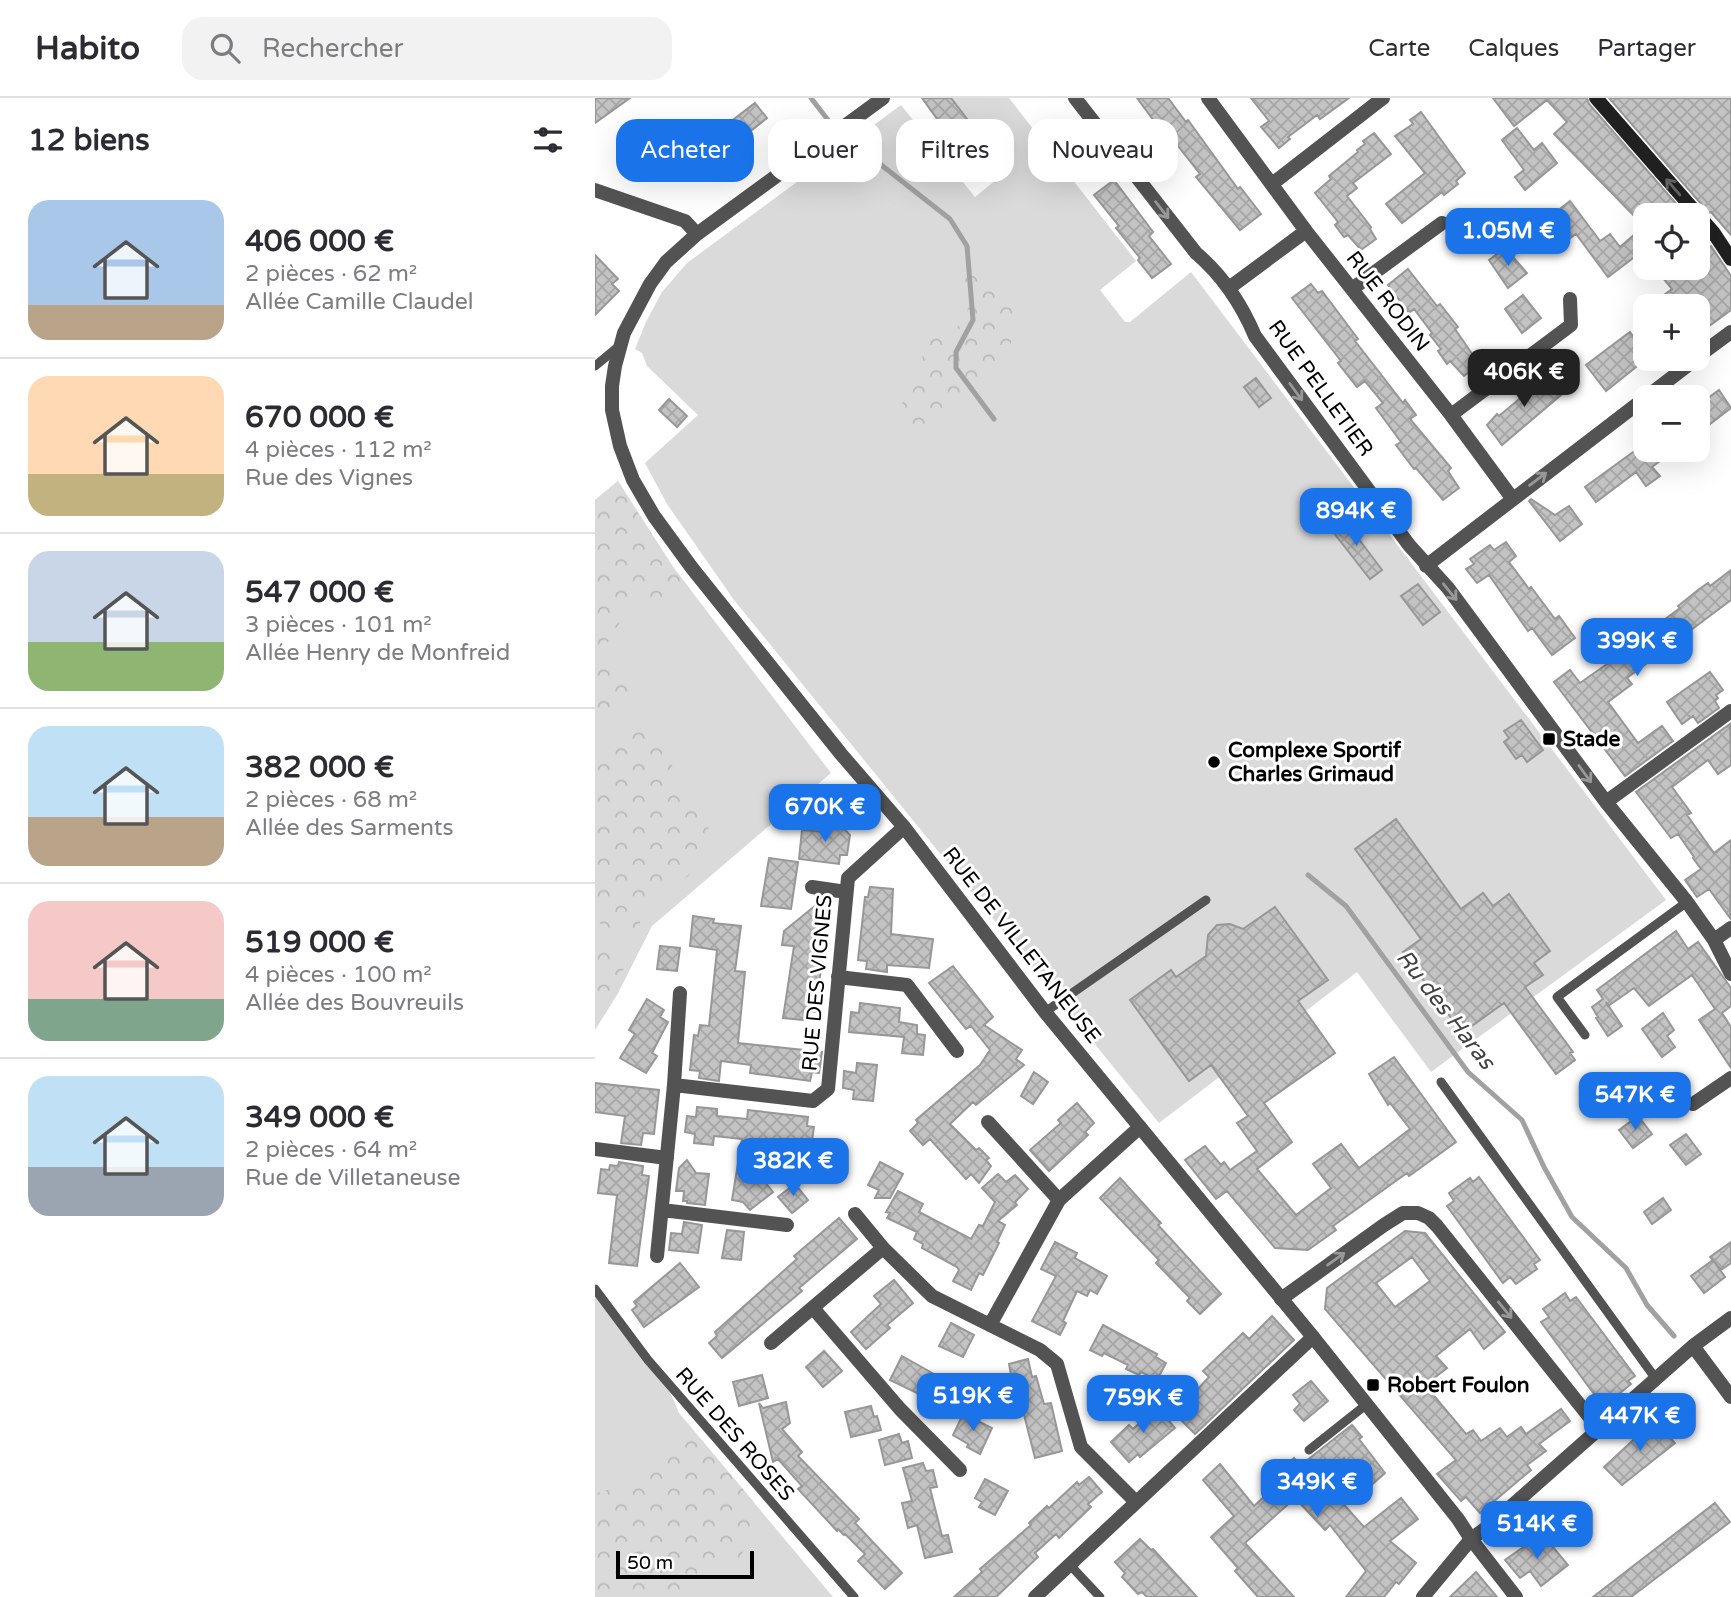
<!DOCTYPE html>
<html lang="fr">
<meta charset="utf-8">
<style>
:root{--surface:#fff;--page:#f2f2f3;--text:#2b2b33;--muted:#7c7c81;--line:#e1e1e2;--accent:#1a73e8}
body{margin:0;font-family:"Varela Round",sans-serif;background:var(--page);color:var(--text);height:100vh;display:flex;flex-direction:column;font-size:26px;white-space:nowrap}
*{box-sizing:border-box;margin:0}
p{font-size:23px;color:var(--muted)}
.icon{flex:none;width:38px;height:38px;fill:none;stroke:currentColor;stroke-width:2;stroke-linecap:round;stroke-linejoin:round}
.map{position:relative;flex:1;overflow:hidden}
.panel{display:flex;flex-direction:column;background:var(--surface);width:595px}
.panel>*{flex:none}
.banner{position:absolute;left:21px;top:21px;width:665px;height:63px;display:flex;gap:14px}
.fabs{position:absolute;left:1038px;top:105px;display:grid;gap:14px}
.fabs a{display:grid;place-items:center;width:77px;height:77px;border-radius:14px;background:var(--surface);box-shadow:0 7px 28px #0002;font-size:35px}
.scale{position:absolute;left:21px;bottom:18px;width:138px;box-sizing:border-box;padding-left:7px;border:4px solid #000;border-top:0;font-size:19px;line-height:24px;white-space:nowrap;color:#000;-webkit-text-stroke:5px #fff;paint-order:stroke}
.price{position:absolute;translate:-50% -60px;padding:0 16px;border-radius:14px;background:var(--accent);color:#fff;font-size:23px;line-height:46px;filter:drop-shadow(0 2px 4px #0008)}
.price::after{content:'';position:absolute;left:50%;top:42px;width:21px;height:16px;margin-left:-10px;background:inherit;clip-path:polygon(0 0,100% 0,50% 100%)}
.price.active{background:#222;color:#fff}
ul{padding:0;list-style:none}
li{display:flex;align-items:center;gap:21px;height:175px;padding:0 28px}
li+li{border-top:2px solid var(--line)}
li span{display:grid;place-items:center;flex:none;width:196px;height:140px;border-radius:21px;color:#555}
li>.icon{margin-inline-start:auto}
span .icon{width:84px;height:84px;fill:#fffc;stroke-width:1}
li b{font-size:30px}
h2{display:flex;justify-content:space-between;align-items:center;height:84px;padding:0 28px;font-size:30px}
.pill{padding:0 24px;border-radius:21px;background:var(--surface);box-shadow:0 7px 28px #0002;font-size:24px;line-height:63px}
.pill.active{background:var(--accent);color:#fff}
header{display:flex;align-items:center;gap:42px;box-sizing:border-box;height:98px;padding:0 35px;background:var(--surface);border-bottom:2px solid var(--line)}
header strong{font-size:33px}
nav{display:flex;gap:38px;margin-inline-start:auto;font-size:24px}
.search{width:490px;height:63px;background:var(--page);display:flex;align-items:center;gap:18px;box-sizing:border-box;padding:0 24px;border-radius:21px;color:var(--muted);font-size:26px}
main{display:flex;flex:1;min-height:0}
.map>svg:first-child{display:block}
.green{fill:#dadada}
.forest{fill:url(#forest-crowns)}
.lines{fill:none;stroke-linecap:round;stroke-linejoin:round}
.stream{stroke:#a1a1a1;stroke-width:5}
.building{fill:url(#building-cross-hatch);stroke:#979797;stroke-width:2;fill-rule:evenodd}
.service{stroke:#535353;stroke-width:9}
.minor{stroke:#535353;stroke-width:14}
.tertiary{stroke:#535353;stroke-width:14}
.secondary{stroke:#202020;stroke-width:14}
.oneway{stroke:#636363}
.oneway2{stroke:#989898}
.poi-dot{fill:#000;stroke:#fff;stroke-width:2.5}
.labels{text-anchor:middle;stroke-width:6;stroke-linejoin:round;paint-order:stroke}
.street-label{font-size:21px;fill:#000;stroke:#fff}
.poi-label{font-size:21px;font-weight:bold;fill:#000;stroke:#fff;text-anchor:start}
.water-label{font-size:23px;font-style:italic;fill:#424242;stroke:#fff}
</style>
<header>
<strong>Habito</strong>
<div class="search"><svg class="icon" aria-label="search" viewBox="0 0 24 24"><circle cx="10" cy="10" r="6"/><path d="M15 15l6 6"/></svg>Rechercher</div>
<nav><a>Carte</a><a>Calques</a><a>Partager</a></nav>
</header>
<main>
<section class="panel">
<h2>12 biens<svg class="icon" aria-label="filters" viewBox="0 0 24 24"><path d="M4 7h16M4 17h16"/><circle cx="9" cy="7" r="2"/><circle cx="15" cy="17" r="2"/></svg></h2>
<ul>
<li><span style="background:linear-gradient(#a9c7e8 75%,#b9a48a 0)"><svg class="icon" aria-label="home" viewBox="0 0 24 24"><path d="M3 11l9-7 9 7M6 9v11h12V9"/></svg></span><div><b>406 000 €</b><p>2 pièces · 62 m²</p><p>Allée Camille Claudel</p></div></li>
<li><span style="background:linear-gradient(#ffd9b3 70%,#c2b280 0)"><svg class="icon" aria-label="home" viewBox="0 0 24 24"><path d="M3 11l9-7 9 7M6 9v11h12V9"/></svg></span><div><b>670 000 €</b><p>4 pièces · 112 m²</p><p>Rue des Vignes</p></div></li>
<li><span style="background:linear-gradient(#c9d6e8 65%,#8fb573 0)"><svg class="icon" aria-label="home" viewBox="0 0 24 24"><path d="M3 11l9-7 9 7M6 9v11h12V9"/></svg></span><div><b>547 000 €</b><p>3 pièces · 101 m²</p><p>Allée Henry de Monfreid</p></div></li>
<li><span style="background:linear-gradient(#bfe0f5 65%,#b9a48a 0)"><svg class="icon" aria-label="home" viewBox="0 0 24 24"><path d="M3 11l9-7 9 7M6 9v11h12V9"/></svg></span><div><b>382 000 €</b><p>2 pièces · 68 m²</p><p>Allée des Sarments</p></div></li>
<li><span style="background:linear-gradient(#f6c9c9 70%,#7fa58c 0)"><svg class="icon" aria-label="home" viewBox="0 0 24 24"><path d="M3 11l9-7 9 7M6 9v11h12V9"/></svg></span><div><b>519 000 €</b><p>4 pièces · 100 m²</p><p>Allée des Bouvreuils</p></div></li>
<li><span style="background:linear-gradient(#bfe0f5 65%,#9aa5b1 0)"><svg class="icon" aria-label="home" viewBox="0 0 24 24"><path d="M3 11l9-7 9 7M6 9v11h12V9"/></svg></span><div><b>349 000 €</b><p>2 pièces · 64 m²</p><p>Rue de Villetaneuse</p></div></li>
</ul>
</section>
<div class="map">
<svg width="1136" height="1499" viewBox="0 0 1136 1499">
<defs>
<pattern id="forest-crowns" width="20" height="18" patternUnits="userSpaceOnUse" patternTransform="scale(1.75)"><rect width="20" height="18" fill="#dadada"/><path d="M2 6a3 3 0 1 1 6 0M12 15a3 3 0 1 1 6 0" fill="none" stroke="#b9b9b9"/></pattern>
<pattern id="building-cross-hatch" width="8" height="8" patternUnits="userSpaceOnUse" patternTransform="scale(1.75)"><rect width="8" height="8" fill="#c3c3c3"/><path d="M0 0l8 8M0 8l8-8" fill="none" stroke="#a6a6a6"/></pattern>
</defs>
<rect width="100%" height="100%" fill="#fff"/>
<path class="green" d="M355 0H414L541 163 505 192 530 224H535L596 174 1071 802 836 974 762 874 564 1025 139 502 72 406 50 365 103 317 52 268 47 255 40 251 51 224 67 194 92 165 306 7 380 99 412 73Z
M23 383 78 469 236 675 57 828 22 897 0 932V402Z
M0 1196 76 1296 84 1315 238 1499H0Z"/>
<path class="forest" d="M389 175 397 178 405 194 421 215V225L410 267 343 323 326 329 315 327C293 306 317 297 327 280L328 242C341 227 371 241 373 208 373 198 367 190 368 180Z
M23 383 78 469 95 491C87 496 80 501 71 504 61 507 49 503 39 510 27 518 0 555 11 569 19 579 33 580 41 591L0 626V402Z
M41 633C68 634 84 685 97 706 102 716 111 724 116 734 119 772 69 791 49 816 44 822 45 830 41 836L19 840 0 820V663Z
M0 835 31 867 0 923Z
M93 1326 158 1403C160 1422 152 1461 134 1469L119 1466 113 1468 94 1499H0V1396L32 1385 55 1370Z"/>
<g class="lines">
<path class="stream" d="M216 0 233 22
M257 44 355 121 372 148 378 222 361 254V270L399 321
M713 777 751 808 873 974 927 1022 949 1069 977 1119 1031 1170 1052 1207 1079 1238"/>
</g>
<path class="building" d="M0 0H35L0 25Z
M327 0H356L412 73 400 83 370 44 363 50Z
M542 0H573L591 24 593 22 643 91 645 89 666 116 645 132 601 79 605 76 565 25 562 27Z
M656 0H754L725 21 722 17 693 39 695 41 684 50 666 29 674 23Z
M898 0H992L994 6 1091 117H1050V151L1013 179 981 136 974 141 956 118 975 103 1005 143 1015 136 1025 149 1049 128 959 36 972 24 952 2 919 28Z
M1014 0H1136V137L1116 114 1114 115Z
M160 5 172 20 147 40 134 25Z
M826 14 870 75 861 83 863 86 849 97 847 94 807 125 791 106 830 75 800 38 818 26 815 22Z
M922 30 939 52 947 45 962 65 930 92 920 79 929 72 907 42Z
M779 35 796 56 758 85 762 90 752 98 776 129 775 131 781 141 766 152 753 137 749 139 740 127 743 124 720 95 736 81 734 78 763 54 762 52 770 46 768 43Z
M483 36 499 56 479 72 463 52Z
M519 82 558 134 554 138 576 166 557 180 543 162 545 160 521 130 524 128 499 97Z
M1116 148 1136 178V212L1102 237V208H1054L1077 191 1060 170H1102V157Z
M910 150 932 175 913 190 894 162Z
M0 157 23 181 17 186 24 193 0 217Z
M813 171 842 208 845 206 863 229 860 231 884 266 869 278 855 263 852 266 843 253 846 251 835 237 837 235 819 211 814 215 793 187Z
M716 186 723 195 727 193 763 241 760 243 788 279 808 305 810 302 821 317 815 321 856 370 853 373 864 390 848 402 821 370 819 371 801 347 806 344 781 310 788 305 770 283 762 289 743 265 746 263 697 200Z
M928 197 946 220 927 235 910 211Z
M1035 234 1048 251 1046 254 1051 261 1011 293 991 267Z
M949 275 966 297 907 347 892 327 902 316 904 318 929 297 937 289 935 286Z
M661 280 676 300 664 309 649 289Z
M1124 292 1136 310 1102 336V308Z
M74 301 92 318 82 329 64 312Z
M1041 352H1080L1057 369 1065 378 1051 388 1041 374 1001 404 990 389Z
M936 401 960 417 974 408 987 426 965 443 934 403Z
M748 420 787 472 775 481 735 430Z
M911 444 921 458 914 464 934 491 936 489 960 521 964 518 980 540 957 557 937 530 933 533 894 477 882 485 871 471 879 466 875 461 895 447 899 452Z
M1136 472V502L1032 580 1037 586 1013 604 1043 645 1067 628 1078 643 1030 678 959 584 975 572 985 585 1012 566 1010 562 1023 553 1025 555 1060 525 1062 527 1085 510 1083 508 1103 492 1113 485 1115 488Z
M823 486 845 514 828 527 806 498Z
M1115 574 1128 592 1121 597 1123 600 1120 603 1124 610 1103 625 1098 618 1087 626 1072 604Z
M926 622 948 652 932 664 927 657 921 661 909 644 914 640 909 633Z
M1135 626 1136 667 1123 676 1113 662 1077 689 1096 715 1092 717 1119 755 1136 742 1135 820 1114 791 1102 799 1090 782 1106 771 1098 760 1099 759 1083 736 1076 740 1041 694Z
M801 721 866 811 888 795 898 808 914 796 955 853 939 865 948 877 930 889 978 954 975 955 980 962 961 976 909 905 867 935 808 854 826 841 760 751Z
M236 724 244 725 255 737 252 757H245L244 766 204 761 207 732 231 734Z
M174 760 203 764 196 811 166 808Z
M275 789 298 791 296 836 338 841 334 870 292 867V874L271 871 272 863 263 862 270 799H273Z
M221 807 219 824H229L227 833H230L221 914 209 912 208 922 188 920 199 848 187 847 189 833Z
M680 809 733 882 703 903 740 955 669 1005 697 1044 662 1071 701 1117 736 1090 718 1066 746 1046 764 1070 815 1031 795 1005 793 1007 774 976 799 959 861 1044 814 1078 812 1075 738 1128 741 1132 713 1152 680 1150 632 1093 621 1101 590 1062 610 1048 626 1067 629 1064 635 1072 662 1053 642 1025 653 1018 616 967 594 983 535 902 576 872 581 879 611 858 613 837 622 827 635 826 648 831Z
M98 818 119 821 118 825 146 828 140 873 150 874 143 945 227 954 224 975 217 974 215 983 155 975 156 967 126 963 124 983 104 980 105 973 95 972 99 937 103 938 105 927 114 928 122 852 95 848Z
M1081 833 1093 851 1103 844 1136 890V908L1127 915 1136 929V970L1104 922 1120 911 1097 877 1054 908 1039 890 1013 908 1011 904 1027 928 1013 938 1001 920 1003 919 997 909 1008 901 1002 892Z
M65 848 85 850 82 873 62 871Z
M358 868 398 919 389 927 427 952 421 961 429 967 381 1007 378 1004 355 1026 381 1052 384 1050 394 1060 391 1062 396 1068 384 1085 376 1076 371 1081 335 1041 328 1047 315 1033 323 1025 321 1022 385 967 395 952 376 928 371 931 334 885Z
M52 901 69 912 65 919 73 924 57 955 62 958 51 975 25 960 40 936 34 932Z
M265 905 305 910 304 924 322 927V936L330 937 328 957 307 955 309 939 254 934 256 914 264 915Z
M1068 915 1079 932 1072 938 1080 949 1067 959 1047 931Z
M262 965 282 967 278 1003 258 1001 259 992 248 990 249 973 261 975Z
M439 974 453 984 438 1006 426 998Z
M1047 982 1063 1004 1046 1016 1030 993Z
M0 985 64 992 59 1036 48 1035 46 1047 26 1045 30 1018 0 1014Z
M482 1005 499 1025 490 1034 493 1037 454 1073 435 1052 466 1025 463 1022Z
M102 1009 122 1011V1018L152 1021 153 1012 213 1019 212 1028 219 1029 216 1049 161 1042 154 1064 178 1094 155 1112 148 1104 137 1102 147 1041 119 1038 118 1047 99 1045 100 1036 90 1034 92 1018 101 1019Z
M1043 1018 1057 1036 1038 1050 1024 1032Z
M1091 1036 1106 1056 1091 1067 1075 1047Z
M92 1062 101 1075 114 1076 110 1107 92 1105V1103H88L89 1093H81L84 1070Z
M24 1064 48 1068 47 1077 54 1078 42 1168 14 1165 22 1097 3 1095 6 1071 14 1072 15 1067 23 1068Z
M285 1064 308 1076 295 1100H280L284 1092 273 1087Z
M403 1076 411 1084 420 1077 433 1091 420 1104 422 1107 403 1123 410 1127 402 1144 404 1145 388 1177 384 1175 376 1192 358 1183 364 1172 362 1169 327 1150 328 1146 319 1141 322 1134 292 1120 295 1115 291 1114 303 1093 328 1106 324 1114 376 1141 384 1127 388 1128 400 1104 387 1090Z
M884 1079 945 1162 939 1166 942 1171 921 1186 915 1179 908 1185 852 1108 859 1103 854 1095 875 1080 878 1084Z
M525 1080 566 1125 563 1127 626 1196 605 1216 592 1203 595 1200 561 1165 564 1162 505 1100Z
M200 1086 213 1102 197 1115 183 1099Z
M1068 1100 1076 1112 1057 1126 1049 1114Z
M244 1120 262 1141 204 1190 207 1193 127 1260 114 1245 122 1238 120 1234 202 1161 199 1158Z
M89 1124 107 1127 103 1155 74 1152 76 1135 87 1136Z
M132 1132 149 1134 146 1162 127 1160Z
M810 1133 830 1135 910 1234 889 1251 875 1231 841 1258 852 1270 830 1287 871 1336 878 1332 886 1343 905 1330 912 1339 926 1329 931 1336 966 1311 975 1323 944 1346 951 1353 932 1367 936 1372 885 1415 871 1399 866 1403 842 1376 861 1362 730 1211 732 1190ZM817 1159 835 1183 800 1209 781 1185Z
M460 1144 482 1155 480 1160 512 1178 502 1196 495 1192 492 1198 482 1193 468 1223 471 1225 465 1237 437 1223 461 1178 446 1171Z
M1136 1144V1165L1126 1172 1115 1159Z
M1118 1162 1130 1179 1109 1195 1096 1178Z
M85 1165 104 1189 49 1229 37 1212 42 1208 39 1204Z
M299 1182 318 1205 292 1227 295 1230 271 1251 256 1234 286 1206 279 1198Z
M970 1195 975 1203 981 1199 1040 1278 1033 1283 1036 1286 1018 1301 1002 1300 946 1224 954 1219 948 1211Z
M677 1218 699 1242 600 1336 580 1316 614 1279 608 1273 648 1235 654 1241Z
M356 1225 379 1237 368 1259 344 1248Z
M508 1227 562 1256 561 1259 571 1265 562 1282 546 1274 544 1277 531 1271 533 1267 509 1255 507 1258 495 1252Z
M229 1253 247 1273 228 1289 211 1269Z
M307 1258 355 1285 353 1288 363 1294 355 1311 295 1282Z
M433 1261 437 1279 441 1278 449 1306 456 1305 467 1353 440 1360 424 1297 418 1298 413 1278 416 1277 414 1266Z
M167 1277 173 1300 144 1308 138 1284Z
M716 1283 733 1303 709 1323 699 1312 705 1306 698 1297Z
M191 1304 195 1325 187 1331 207 1354 203 1358 264 1421 260 1425 307 1475 290 1491 263 1463 270 1456 250 1436 249 1437 243 1431 242 1433 203 1391 207 1388 183 1361 178 1364 164 1305 168 1310Z
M276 1308 279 1319 282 1318 286 1332 256 1339 250 1314Z
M562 1309 580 1330 545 1359 543 1356 534 1364 516 1344 534 1327 538 1331Z
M368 1316 397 1330 385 1356 372 1349 373 1346 358 1337Z
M1060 1322 1080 1345 1027 1387 1009 1369Z
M757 1327 767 1339 764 1341 790 1375 773 1390 749 1360 726 1381 769 1429 806 1400 823 1421 795 1443 821 1465 804 1486 801 1484 789 1499H751L771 1473 735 1427 730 1432 700 1400 650 1445 699 1499H663L640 1473 643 1470 616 1439 639 1418 608 1382 625 1366 659 1408 685 1384 680 1378 699 1360 706 1367Z
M304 1336 307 1345 313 1343 317 1360 290 1367 284 1342Z
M328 1365 331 1373 338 1372 342 1389 335 1390 347 1438 353 1437 357 1454 330 1460 322 1427 313 1430 307 1405 317 1403 308 1370Z
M494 1379 507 1394 493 1406 496 1409 464 1440 461 1436 440 1455 443 1459 401 1499H359L387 1474 385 1471 436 1427 434 1425 452 1408 454 1410 482 1384 484 1387Z
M390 1381 413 1393 400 1417 384 1409 387 1404 380 1400Z
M1120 1405 1135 1424 1036 1499H998Z
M947 1436 973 1467 946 1488 935 1473 925 1480 910 1462Z
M545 1441 556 1452 558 1451 602 1499H552L547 1494 543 1496 527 1479 530 1475 520 1464Z
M881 1474 902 1499H855Z"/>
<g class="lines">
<path class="service" d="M0 268 23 249
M450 914 611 802
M990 937 962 899 1092 804
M846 984 1061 1281
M0 1191 53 1262 259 1499
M714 1352 772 1306
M475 1467 505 1499"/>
<path class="minor" d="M480 0 601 155C628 178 646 205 660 238L814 447 853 490 1011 704 1092 804 1119 842 1136 876
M613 0 711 133 856 317 917 400
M677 86 788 0
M634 190 711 133
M757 191 847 125
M1102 259 1136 234
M856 317 976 227 975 201
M831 468 1101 261
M1011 704 1136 613
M217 789 251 794
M1119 842 1136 830
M243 879 312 887 362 953
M79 987 85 895
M1098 1006 1136 980
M393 1024 464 1102
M0 1051 72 1060
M67 1112 192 1127
M260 1116 288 1150 337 1198 445 1252 462 1266 486 1349 541 1404
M62 1158 79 987 218 1003 233 991 253 780 309 729
M686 1201 789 1127 808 1115H823L834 1120 842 1128 1004 1331
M218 1210 305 1311 365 1372
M395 1227 464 1102 545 1029
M176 1245 288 1150
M1098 1248 1136 1299
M440 1499 718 1239
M828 1499 876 1441 894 1428 1098 1248 1136 1220"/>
<path class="tertiary" d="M288 0 102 136 71 164 55 186 29 235 20 268 17 288V312L25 348 38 382 59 418 97 470 246 656 309 729 450 914 718 1239 863 1421 876 1441 921 1499
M0 92 90 123 102 136"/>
<path class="secondary" d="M1001 0 1118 134 1136 161"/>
</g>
<defs><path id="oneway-shaft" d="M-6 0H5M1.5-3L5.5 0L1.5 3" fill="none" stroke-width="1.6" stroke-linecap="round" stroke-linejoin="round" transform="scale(1.75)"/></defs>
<use class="oneway" href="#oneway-shaft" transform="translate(1078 89) rotate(-131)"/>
<g class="oneway2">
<use href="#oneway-shaft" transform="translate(567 112) rotate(52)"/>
<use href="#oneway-shaft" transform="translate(701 294) rotate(54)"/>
<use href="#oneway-shaft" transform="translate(943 381) rotate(-37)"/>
<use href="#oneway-shaft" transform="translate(855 494) rotate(51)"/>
<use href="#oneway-shaft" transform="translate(990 676) rotate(54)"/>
<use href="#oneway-shaft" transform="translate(741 1161) rotate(-36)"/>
<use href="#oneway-shaft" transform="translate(910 1212) rotate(51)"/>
</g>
<g class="poi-dot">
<rect x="947" y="634" width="14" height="14" rx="3.5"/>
<circle cx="619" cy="664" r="7"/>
<rect x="771" y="1280" width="14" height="14" rx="3.5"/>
</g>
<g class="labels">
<g class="street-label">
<text transform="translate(793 203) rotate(52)" y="7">RUE RODIN</text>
<text transform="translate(726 290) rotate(54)" y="7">RUE PELLETIER</text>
<text transform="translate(427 847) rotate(52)" y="7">RUE DE VILLETANEUSE</text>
<text transform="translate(222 885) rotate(-85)" y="7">RUE DES VIGNES</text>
<text transform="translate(140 1336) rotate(49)" y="7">RUE DES ROSES</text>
</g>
<g class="poi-label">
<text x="968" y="648">Stade</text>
<text x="633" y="659">Complexe Sportif<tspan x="633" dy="24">Charles Grimaud</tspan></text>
<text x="792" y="1294">Robert Foulon</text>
</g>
<g class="water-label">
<text transform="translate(851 911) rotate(52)" y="8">Ru des Haras</text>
</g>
</g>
</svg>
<div class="fabs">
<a><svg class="icon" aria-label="locate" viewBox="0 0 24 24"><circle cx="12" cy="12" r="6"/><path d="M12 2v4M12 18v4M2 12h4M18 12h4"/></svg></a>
<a>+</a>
<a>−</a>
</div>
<div class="scale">50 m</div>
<b class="price" style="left:913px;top:170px">1.05M €</b>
<b class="price active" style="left:929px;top:311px">406K €</b>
<b class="price" style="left:761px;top:450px">894K €</b>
<b class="price" style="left:1042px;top:580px">399K €</b>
<b class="price" style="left:230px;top:746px">670K €</b>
<b class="price" style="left:1040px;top:1034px">547K €</b>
<b class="price" style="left:198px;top:1100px">382K €</b>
<b class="price" style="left:378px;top:1335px">519K €</b>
<b class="price" style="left:548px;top:1337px">759K €</b>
<b class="price" style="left:1045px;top:1355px">447K €</b>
<b class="price" style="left:722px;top:1421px">349K €</b>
<b class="price" style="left:942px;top:1463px">514K €</b>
<div class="banner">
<a class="pill active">Acheter</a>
<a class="pill">Louer</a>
<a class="pill">Filtres</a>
<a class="pill">Nouveau</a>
</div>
</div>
</main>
